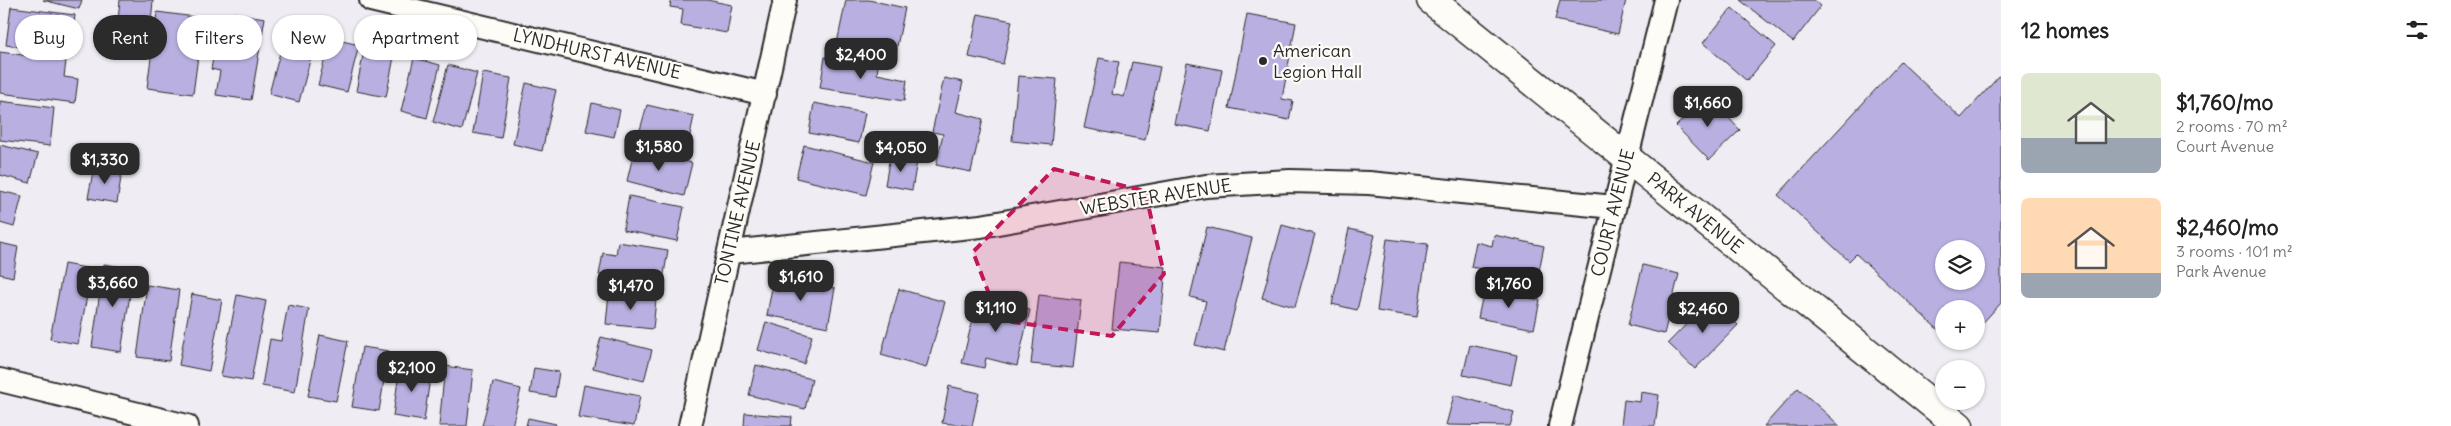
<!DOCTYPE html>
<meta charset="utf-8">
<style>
:root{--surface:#fff;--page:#f2f2f2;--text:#222;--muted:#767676;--accent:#2b2b2b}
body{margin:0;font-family:Delius,sans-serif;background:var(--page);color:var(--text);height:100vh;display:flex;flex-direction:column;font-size:19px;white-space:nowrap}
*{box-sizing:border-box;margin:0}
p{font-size:16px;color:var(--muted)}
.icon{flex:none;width:28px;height:28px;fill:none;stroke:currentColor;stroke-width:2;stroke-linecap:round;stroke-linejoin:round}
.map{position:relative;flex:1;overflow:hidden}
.side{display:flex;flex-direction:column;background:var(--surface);width:450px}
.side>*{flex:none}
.guide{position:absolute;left:15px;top:15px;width:475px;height:45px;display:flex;gap:10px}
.fabs{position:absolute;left:1935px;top:240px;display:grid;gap:10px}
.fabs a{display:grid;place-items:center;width:50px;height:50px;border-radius:50%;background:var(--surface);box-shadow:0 1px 4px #0004;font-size:25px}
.price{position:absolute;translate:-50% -42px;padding:0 11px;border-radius:10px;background:var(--accent);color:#fff;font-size:16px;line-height:32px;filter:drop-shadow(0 1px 2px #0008)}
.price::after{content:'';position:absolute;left:50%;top:30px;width:15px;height:11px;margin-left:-8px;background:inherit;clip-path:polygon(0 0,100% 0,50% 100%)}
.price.active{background:#222;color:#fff}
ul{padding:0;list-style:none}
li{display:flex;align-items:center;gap:15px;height:125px;padding:0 20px}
li span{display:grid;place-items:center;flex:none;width:140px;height:100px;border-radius:8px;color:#555}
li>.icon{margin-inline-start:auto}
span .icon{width:60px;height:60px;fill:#fffc;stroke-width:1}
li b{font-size:21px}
h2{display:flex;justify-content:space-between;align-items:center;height:60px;padding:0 20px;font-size:21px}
.tag{padding:0 18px;border-radius:22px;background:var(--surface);box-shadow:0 1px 4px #0004;font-size:18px;line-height:45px}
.tag.active{background:var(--accent);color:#fff}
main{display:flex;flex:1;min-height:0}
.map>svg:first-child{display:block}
.building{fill:#b9b0e1;stroke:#2b2b2b;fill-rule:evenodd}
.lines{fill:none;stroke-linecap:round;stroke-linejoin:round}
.minor-casing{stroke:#2b2b2b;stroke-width:26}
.tertiary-casing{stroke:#2b2b2b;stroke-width:31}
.minor{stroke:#fdfcf7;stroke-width:22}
.tertiary{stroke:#fdfcf7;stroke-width:28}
.marked{fill:#c2185b;fill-opacity:0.2;stroke:#c2185b;stroke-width:4;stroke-dasharray:10 6;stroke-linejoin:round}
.poi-dot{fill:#2b2b2b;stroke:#fdfcf7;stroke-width:2}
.labels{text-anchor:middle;stroke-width:4.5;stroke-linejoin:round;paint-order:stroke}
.poi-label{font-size:18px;fill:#2b2b2b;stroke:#fdfcf7;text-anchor:start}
.street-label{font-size:18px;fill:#2b2b2b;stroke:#fdfcf7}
</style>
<main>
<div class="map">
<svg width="2001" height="426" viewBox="0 0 2001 426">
<rect width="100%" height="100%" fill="#efedf3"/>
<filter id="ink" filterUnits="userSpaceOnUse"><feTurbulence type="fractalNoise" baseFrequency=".02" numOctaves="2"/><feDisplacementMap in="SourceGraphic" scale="10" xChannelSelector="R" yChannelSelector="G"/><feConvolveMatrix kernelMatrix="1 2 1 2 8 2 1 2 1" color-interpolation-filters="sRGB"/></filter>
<g filter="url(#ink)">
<path class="building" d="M43 0H82L79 9Z
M120 0H153L151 24 118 21Z
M671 0H707L732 5 727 33 681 25 683 9 670 7Z
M846 0H869L905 8 895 56 837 43Z
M1560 0H1626L1618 34 1555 20Z
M1740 0H1813L1821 6 1793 42Z
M11 7 75 15 70 54 6 45Z
M1732 8 1776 46 1747 81 1703 43Z
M157 12 203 18 193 94 147 88Z
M234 13 265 18 251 100 216 95 220 71 211 69 217 38 230 40Z
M978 14 1012 21 1003 64 969 57Z
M1247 14 1296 23 1282 99 1293 101 1289 120 1229 108Z
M287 26 317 34 299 102 269 94Z
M330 38 359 45 347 92 318 85Z
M365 46 395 52 386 97 356 91Z
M0 52 66 61 64 77 78 79 75 103 0 93Z
M825 57 878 66 877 74 907 80 904 101 820 88Z
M414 58 440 65 427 118 401 111Z
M1099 58 1119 62 1112 94 1124 97 1132 62 1160 67 1145 140 1084 128Z
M1901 62 1961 118 2001 74V303L1976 330V309H1944V335L1856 254 1849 261 1778 195ZM1944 249H1976V281H1944Z
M1187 63 1222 70 1210 131 1174 124Z
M448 65 477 73 462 130 433 122Z
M483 73 511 78 501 138 473 133Z
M1018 76 1057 79 1051 145 1012 141Z
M944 78 963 82 956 112 983 119 971 172 936 165 943 134 932 132Z
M526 83 556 90 542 151 513 144Z
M1708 96 1740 130 1709 160 1676 126Z
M0 101 54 108 50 146 0 140Z
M592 103 620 110 614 137 586 131Z
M814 103 865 113 859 143 809 133Z
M647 105 694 116 687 149 638 137Z
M0 145 38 154 30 183 0 175Z
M804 145 874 162 866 195 796 178Z
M635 147 692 163 684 196 627 181Z
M890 156 917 161 912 190 885 185Z
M94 166 122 171 117 203 88 198Z
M0 191 22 196 14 227 0 223Z
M629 196 684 207 677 241 623 230Z
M1282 225 1315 234 1295 307 1262 298Z
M1207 227 1252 238 1224 352 1195 345 1206 301 1190 297Z
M1349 229 1375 235 1357 310 1332 304Z
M1494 235 1544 246 1537 281 1471 267 1476 242 1492 246Z
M1387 239 1428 244 1417 317 1377 311Z
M618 242 668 250 662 286 599 275 603 253 616 255Z
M0 243 18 247 13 277 0 274Z
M1119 262 1166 267 1160 333 1112 329Z
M64 264 92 269 78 344 50 339Z
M104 264 134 269 121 352 92 347Z
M1643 265 1679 274 1664 334 1628 325Z
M774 277 835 288 828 327 767 315Z
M147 285 179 290 169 361 137 357Z
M899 289 945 302 926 368 881 355Z
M1484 289 1540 300 1534 329 1478 318Z
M609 293 656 299 653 329 606 324Z
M192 294 222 300 209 371 179 365Z
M237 295 266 301 251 381 221 376Z
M1039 295 1081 300 1073 368 1031 364Z
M978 297 1030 310 1017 366 986 358 984 368 962 363Z
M1711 299 1738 325 1695 369 1668 343Z
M288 305 309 309 295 392 262 386 270 339 281 341Z
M766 322 812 336 804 364 758 350Z
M320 335 348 341 336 401 308 396Z
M601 337 652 350 644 381 593 368Z
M1951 341H1966L1959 349Z
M1470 345 1517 355 1511 385 1463 375Z
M362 347 389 351 379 411 352 407Z
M400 365 431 370 424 421 393 416Z
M756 365 812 379 805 409 749 395Z
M445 366 473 370 467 426H439Z
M534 368 559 372 555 397 530 393Z
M493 382 521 389 512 426H482Z
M584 385 640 396 634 426 578 417Z
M949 386 979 393 972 426 942 423Z
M1798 388 1840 426H1764Z
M1641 392 1659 395 1655 426H1621L1624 400 1640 402Z
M1454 395 1514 412 1510 426 1446 425Z
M745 413 792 417 791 426H744Z
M528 418 556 424 555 426H526Z"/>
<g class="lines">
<defs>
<path id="minor" d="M371 0 765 94
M730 252 981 226 1206 186 1290 181 1369 183 1614 207
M0 380 187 426
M690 426 785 0
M1560 426 1666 0"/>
<path id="tertiary" d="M1431 0 1959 426"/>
</defs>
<use href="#minor" class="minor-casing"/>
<use href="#tertiary" class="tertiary-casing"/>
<use href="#minor" class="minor"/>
<use href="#tertiary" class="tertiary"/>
</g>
</g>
<path class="marked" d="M1054 169 1145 191 1164 274 1112 336 999 320 973 252Z"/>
<circle class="poi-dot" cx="1263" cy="61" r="5"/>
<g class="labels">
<g class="poi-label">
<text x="1273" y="57">American<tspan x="1273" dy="21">Legion Hall</tspan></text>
</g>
<g class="street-label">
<text transform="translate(597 54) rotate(13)" y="6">LYNDHURST AVENUE</text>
<text transform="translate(1156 197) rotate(-9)" y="6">WEBSTER AVENUE</text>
<text transform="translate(738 213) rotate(-77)" y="6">TONTINE AVENUE</text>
<text transform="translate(1613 213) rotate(-76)" y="6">COURT AVENUE</text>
<text transform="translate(1695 213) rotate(39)" y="6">PARK AVENUE</text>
</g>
</g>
</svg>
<div class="fabs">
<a><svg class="icon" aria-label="layers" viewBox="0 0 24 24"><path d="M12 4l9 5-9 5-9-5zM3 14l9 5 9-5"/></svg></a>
<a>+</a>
<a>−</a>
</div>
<b class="price" style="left:861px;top:80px">$2,400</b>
<b class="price" style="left:1708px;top:128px">$1,660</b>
<b class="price" style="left:659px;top:172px">$1,580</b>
<b class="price" style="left:901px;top:173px">$4,050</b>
<b class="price" style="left:105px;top:185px">$1,330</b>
<b class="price" style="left:801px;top:302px">$1,610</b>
<b class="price" style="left:113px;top:308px">$3,660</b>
<b class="price active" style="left:1509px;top:309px">$1,760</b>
<b class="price" style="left:631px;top:311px">$1,470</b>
<b class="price" style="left:996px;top:333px">$1,110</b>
<b class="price" style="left:1703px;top:334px">$2,460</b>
<b class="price" style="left:412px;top:393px">$2,100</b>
<div class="guide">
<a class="tag">Buy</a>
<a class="tag active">Rent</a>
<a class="tag">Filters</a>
<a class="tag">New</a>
<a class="tag">Apartment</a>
</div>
</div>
<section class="side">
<h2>12 homes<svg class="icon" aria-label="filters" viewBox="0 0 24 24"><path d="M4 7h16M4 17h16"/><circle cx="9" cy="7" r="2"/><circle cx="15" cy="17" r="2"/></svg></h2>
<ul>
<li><span style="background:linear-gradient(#dfe7d0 65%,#9aa5b1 0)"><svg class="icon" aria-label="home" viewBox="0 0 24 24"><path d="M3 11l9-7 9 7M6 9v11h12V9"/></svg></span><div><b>$1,760/mo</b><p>2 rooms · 70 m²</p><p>Court Avenue</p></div></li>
<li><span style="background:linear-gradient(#ffd9b3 75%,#9aa5b1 0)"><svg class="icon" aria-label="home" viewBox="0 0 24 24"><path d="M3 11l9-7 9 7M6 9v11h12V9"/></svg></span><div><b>$2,460/mo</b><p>3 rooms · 101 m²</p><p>Park Avenue</p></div></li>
</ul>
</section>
</main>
